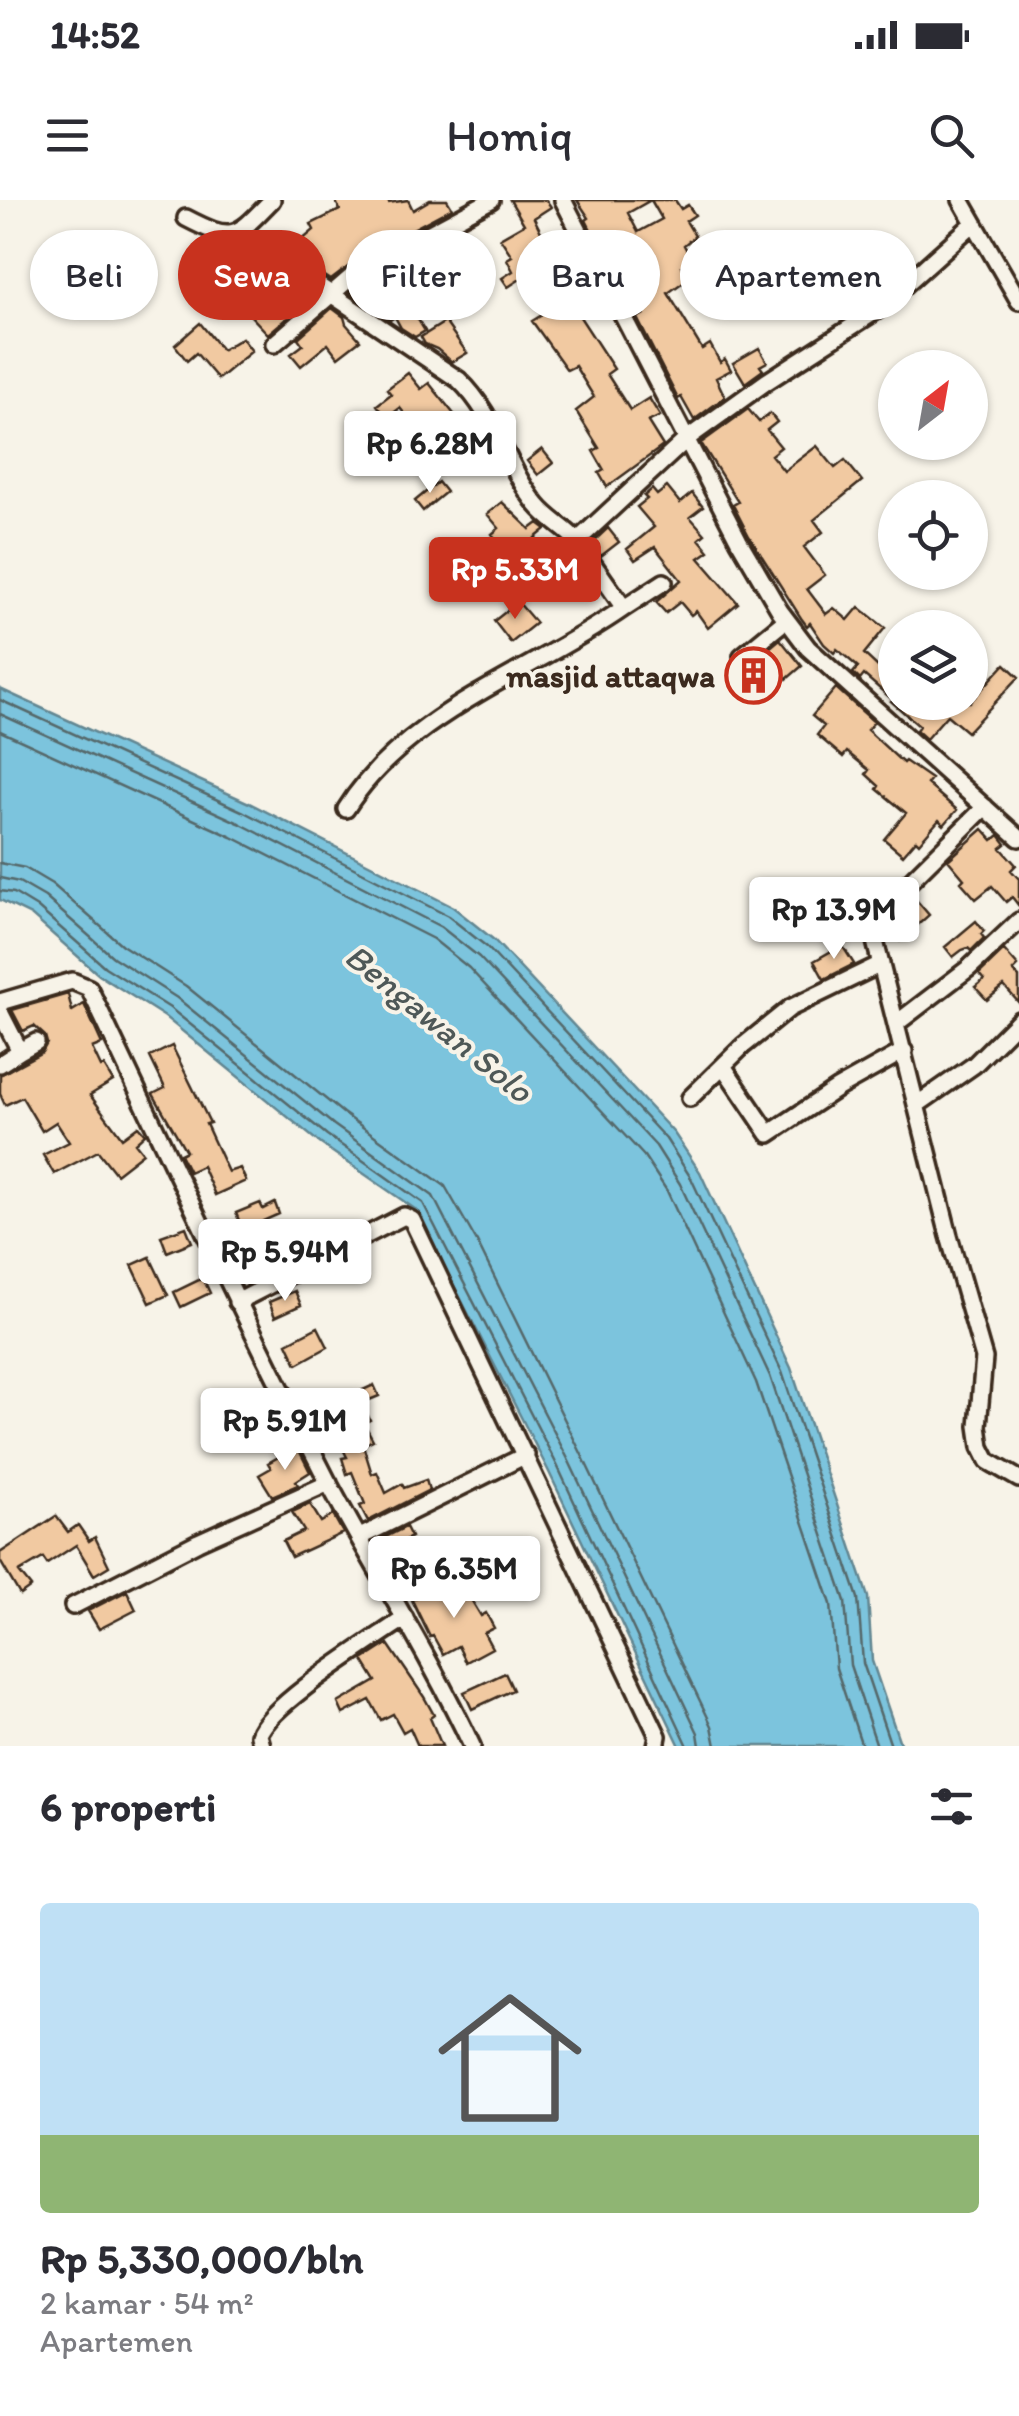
<!DOCTYPE html>
<html lang="id">
<meta charset="utf-8">
<style>
:root{--surface:#fff;--page:#f2f2f3;--text:#2b2b33;--muted:#7c7c81;--line:#e1e1e2;--accent:#c8321e}
body{margin:0;font-family:Itim,sans-serif;background:var(--page);color:var(--text);height:100vh;display:flex;flex-direction:column;font-size:38px;white-space:nowrap}
*{box-sizing:border-box;margin:0}
p{font-size:32px;color:var(--muted)}
.icon{flex:none;width:55px;height:55px;fill:none;stroke:currentColor;stroke-width:2;stroke-linecap:round;stroke-linejoin:round}
.map{position:relative;height:1546px;overflow:hidden}
.panel{display:flex;flex-direction:column;background:var(--surface);flex:1}
.panel>*{flex:none}
.banner{position:absolute;left:30px;top:30px;width:960px;height:90px;display:flex;gap:20px}
.needle{width:65px;rotate:31deg}
.tools{position:absolute;left:878px;top:150px;display:grid;gap:20px}
.tools a{display:grid;place-items:center;width:110px;height:110px;border-radius:50%;background:var(--surface);box-shadow:0 2px 8px #0004;font-size:50px}
.price{position:absolute;translate:-50% -85px;padding:0 22px;border-radius:10px;background:#fff;color:#222;font-size:32px;line-height:65px;filter:drop-shadow(0 2px 5px #0008)}
.price::after{content:'';position:absolute;left:50%;top:60px;width:30px;height:22px;margin-left:-15px;background:inherit;clip-path:polygon(0 0,100% 0,50% 100%)}
.price.selected{background:var(--accent);color:#fff}
ul{padding:0;list-style:none}
li{display:grid;align-content:center;gap:20px;height:530px;padding:0 40px}
li+li{border-top:2px solid var(--line)}
li span{display:grid;place-items:center;height:310px;border-radius:10px;color:#555}
li>.icon{margin-inline-start:auto}
span .icon{width:180px;height:180px;fill:#fffc;stroke-width:1}
li b{font-size:42px}
h2{display:flex;justify-content:space-between;align-items:center;height:120px;padding:0 40px;font-size:42px}
.pill{padding:0 35px;border-radius:45px;background:var(--surface);box-shadow:0 2px 8px #0004;font-size:35px;line-height:90px}
.pill.selected{background:var(--accent);color:#fff}
.status{display:flex;justify-content:space-between;align-items:center;height:70px;padding:0 50px;background:var(--surface);direction:ltr}
.status svg{height:28px;fill:currentColor}
header{display:flex;justify-content:space-between;align-items:center;height:130px;padding:0 40px;background:var(--surface);font-size:45px;font-weight:600}
.map>svg:first-child{display:block}
.water{fill:#7cc4dd;stroke:#628691;stroke-width:2.5}
.lines{fill:none;stroke-linecap:round;stroke-linejoin:round}
.shore{stroke:#55686a;stroke-width:2.5}
.building{fill:#f1c9a1;stroke:#3b2a1e;stroke-width:2.5;fill-rule:evenodd}
.minor-casing{stroke:#3b2a1e;stroke-width:22}
.minor{stroke:#f7f3e8;stroke-width:15}
.labels{text-anchor:middle;stroke-width:8;stroke-linejoin:round;paint-order:stroke}
.poi-label{font-size:32px;font-weight:bold;fill:#3b2a1e;stroke:#f7f3e8;text-anchor:end}
.water-label{font-size:35px;font-style:italic;fill:#4e5857;stroke:#f7f3e8}
</style>
<div class="status"><b>14:52</b><svg viewBox="0 0 49 12"><path d="M0 12V9h3v3zM5 12V6h3v6zM10 12V3h3v9zM15 12V0h3v12zM26 1h20v11H26zM47 4h2v5h-2z"/></svg></div>
<header><svg class="icon" aria-label="menu" viewBox="0 0 24 24"><path d="M4 6h16M4 12h16M4 18h16"/></svg>Homiq<svg class="icon" aria-label="search" viewBox="0 0 24 24"><circle cx="10" cy="10" r="6"/><path d="M15 15l6 6"/></svg></header>
<div class="map">
<svg width="1019" height="1546" viewBox="0 0 1019 1546">
<rect width="100%" height="100%" fill="#f7f3e8"/>
<filter id="ink" filterUnits="userSpaceOnUse"><feTurbulence type="fractalNoise" baseFrequency=".01" numOctaves="2"/><feDisplacementMap in="SourceGraphic" scale="20" xChannelSelector="R" yChannelSelector="G"/><feConvolveMatrix kernelMatrix="1 2 1 2 8 2 1 2 1" color-interpolation-filters="sRGB"/></filter>
<g filter="url(#ink)">
<path class="water" d="M0 489 249 603 453 707 494 740 674 933 700 972 791 1168 868 1397 872 1461 901 1546H680L548 1270 415 1009 321 944 165 817 99 775 31 715 0 700Z"/>
<g class="lines">
<path class="shore" d="M0 500 244 612 448 716 487 747 666 939 691 978 782 1172 858 1398 863 1463 891 1546
M0 514 239 623 441 727 479 757 656 946 680 984 770 1176 845 1401 850 1465 877 1546
M0 531 232 637 433 739 469 768 644 956 667 991 756 1182 831 1404 836 1468 862 1546
M0 663 25 668 52 684 122 745 186 786 343 913 445 986 477 1042 581 1253 712 1526 716 1546
M0 678 19 682 45 697 113 757 177 798 334 925 433 996 568 1259 698 1533 700 1546
M0 691 14 693 37 707 105 767 170 808 327 935 423 1003 557 1265 688 1546"/>
</g>
<path class="building" d="M335 0H387L389 3 408 0 413 10 430 0H447L452 8 377 48 374 43 357 52 360 58 331 80 288 52 314 30 311 24 340 10Z
M510 0H546L551 7 534 18 572 94 567 97 614 169 607 174 630 210 649 198 660 216 648 222 663 246 607 287 599 273 604 270 593 251 599 248 576 211 594 197 575 166 567 170 532 121 550 110 540 92 533 96 522 78 508 87 502 78 513 71 507 59 512 56 500 38 524 24Z
M577 0H675L681 9 688 5 695 15 686 21 695 36 684 45 692 60 682 66 689 78 668 93 702 149 710 144 720 162 725 159 731 170 716 178 725 197 694 220 681 197 678 199 637 118 644 114 632 93 628 96 618 83 586 20 589 18ZM651 0 662 19 638 32 628 13Z
M435 66 448 88 411 108 425 131 415 137 401 128 395 117 390 120 350 93 376 75 379 78 382 76 397 101 416 89 409 78 425 68 427 72Z
M271 75 280 87 287 81 308 100 268 134 251 116 271 99 259 85Z
M332 108 344 117 346 124 360 140 338 157 328 144 301 166 291 154 303 145 298 138Z
M445 122 467 153 452 162 437 149 425 144 421 137Z
M200 123 222 150 242 138 252 151 218 179 196 153 187 161 175 145Z
M759 148 767 162 760 166 763 170 745 183 733 163Z
M408 173 421 189 429 183 478 244 467 252 469 254 446 270 423 246 426 244 414 230 416 228 400 208 387 218 377 205 391 194 387 189Z
M748 209 759 222 770 213 777 222 767 230 781 247 771 255 784 271 817 246 835 268 845 260 862 281 814 320 823 332 804 347 825 375 807 389 826 414 834 408 848 420 859 407 885 428 864 454 879 468 895 450V502L864 475 860 480 853 473 858 467 837 449 834 453 824 444 810 423 807 426 801 418 749 336 733 305 738 302 701 243Z
M542 249 553 263 538 275 527 261Z
M438 282 446 292 423 311 415 301Z
M667 287 680 303 692 293 703 307 690 317 705 334 699 339 709 351 699 358 738 403 708 428 696 411 691 415 680 402 666 413 656 402 681 380 655 347 635 360 627 349 654 327 637 307 647 299 644 296 652 289 657 295Z
M502 302 530 329 538 323 546 329 535 338 554 361 559 357 566 366 575 358 585 372 582 375 591 386 581 394 572 383 555 396 546 385 531 398 508 371 515 365 492 334 499 328 487 314Z
M608 328 619 342 601 356 592 343Z
M518 402 536 423 511 443 494 421Z
M780 439 802 466 787 479 784 475 754 499 731 472 749 465Z
M1005 464 1019 477 967 532 947 515 926 539 916 530 919 526 892 502H970Z
M836 488 874 522 867 530 903 563 905 561 931 579 927 584 957 610 944 625 939 620 919 643 916 640 903 655 884 639 906 613 877 589 879 586 866 574 869 570 847 552 843 557 817 535 824 526 812 516Z
M983 629 993 640 999 635 1006 644 1001 648 1016 665 1011 670 1019 679V706L1012 697 1006 702 992 686 976 699 961 682 964 679 948 660Z
M912 695 929 715 900 741 884 723Z
M976 721 984 731 981 734 984 738 971 751 968 748 962 750 953 757 945 747Z
M842 745 854 764 824 779 814 761Z
M1004 750 1018 766 1013 771 1019 777V803L1004 786 987 800 975 787 984 780 979 774Z
M68 794 72 811 84 804 102 844 92 848 101 867 104 866 113 881 90 895 122 938 138 926 145 934 135 943 143 953 116 974 98 951 54 974 43 955 69 942 56 922 42 931 22 897 5 905 0 894V875L42 852 47 843 45 836 34 826 23 831 12 810Z
M172 846 210 923 206 924 228 972 240 968 246 981 215 995 202 966 189 972 180 954 186 951 153 894 165 888 150 857Z
M260 1003 263 1009 275 1003 279 1014 263 1021 268 1046 262 1048 273 1071 247 1084 234 1049 248 1043 236 1013Z
M186 1027 192 1042 167 1052 161 1036Z
M150 1057 168 1095 150 1103 132 1065Z
M203 1078 210 1093 181 1107 174 1092Z
M295 1091 301 1105 275 1117 269 1102Z
M318 1127 328 1147 297 1164 287 1143Z
M374 1185 379 1196 362 1203 370 1220 364 1223 373 1240 363 1245 372 1274 377 1272 386 1293 402 1284 404 1288 426 1280 429 1290 368 1321 360 1306 365 1304 352 1272 347 1274 342 1258 347 1257 338 1239 347 1234 337 1213 327 1217 321 1203 342 1194 343 1199Z
M299 1250 310 1272 296 1281 298 1285 272 1296 259 1275 271 1268 268 1263 282 1255 284 1259Z
M310 1304 321 1322 333 1315 343 1333 291 1357 283 1341 304 1331 292 1312Z
M56 1316 68 1332 78 1325 89 1341 95 1337 109 1366 94 1375 76 1345 47 1364 43 1358 19 1372 31 1387 20 1395 0 1361V1353Z
M406 1327 411 1337 386 1351 380 1340Z
M460 1381 481 1416 486 1413 494 1428 484 1433 492 1448 466 1462 458 1446 443 1454 433 1436 430 1437 412 1400 437 1385 441 1392Z
M127 1391 136 1410 99 1429 88 1411Z
M388 1444 424 1497 434 1515 430 1518 442 1546H418L410 1528 403 1532 393 1514 381 1520 370 1500 343 1514 338 1503 376 1481 363 1460Z
M505 1473 513 1490 472 1509 464 1492Z"/>
<g class="lines">
<defs>
<path id="minor" d="M563 0 739 341 780 411 808 448 1019 638
M961 0 1019 101
M186 18C234 43 236 37 272 0
M240 33 459 180C496 215 506 266 537 305 549 320 566 328 577 341L688 238 766 182 876 111 974 23
M274 144 357 72 491 0
M624 408 664 382
M742 456 786 420
M985 607 881 710 874 718 872 729 949 1036 984 1158 978 1226 981 1247 988 1261 1019 1279
M346 609C407 512 533 472 624 408L577 341
M0 802 72 781 89 788C167 953 244 1118 327 1280 374 1369 429 1454 472 1546
M0 812 20 851 36 842
M897 823 969 768 1019 721
M0 864 20 851
M723 866 769 934 838 888 904 851
M690 898 743 846 790 808 881 764
M918 904 974 865 1019 820
M237 1102 404 1016 412 1020 658 1536 656 1546
M360 1337 526 1255
M73 1406 198 1342 329 1283
M262 1546 259 1535C269 1504 374 1440 405 1418"/>
</defs>
<use href="#minor" class="minor-casing"/>
<use href="#minor" class="minor"/>
</g>
</g>
<defs>
<symbol id="building-ring" viewBox="-11 -11 22 22"><circle r="9.5" fill="#f7f3e8" stroke="#c8321e" stroke-width="1.5"/><path d="M-4-6H4V6H1V3H-1V6H-4ZM-2.5-4.3h1.7v1.8h-1.7ZM.8-4.3h1.7v1.8H.8ZM-2.5-1h1.7V.8h-1.7ZM.8-1h1.7V.8H.8Z" fill="#c8321e"/></symbol>
</defs>
<g fill-rule="evenodd">
<use href="#building-ring" x="722" y="444" width="63" height="63"/>
</g>
<g class="labels">
<g class="poi-label">
<text x="715" y="487">masjid attaqwa</text>
</g>
<g class="water-label">
<text transform="translate(439 823) rotate(39)" y="12">Bengawan Solo</text>
</g>
</g>
</svg>
<div class="tools">
<a><svg class="needle" viewBox="-14 -14 28 28"><path d="M0-13l5 13h-10z" fill="#e53935"/><path d="M0 13l5-13h-10z" fill="#7c7c81"/></svg></a>
<a><svg class="icon" aria-label="locate" viewBox="0 0 24 24"><circle cx="12" cy="12" r="6"/><path d="M12 2v4M12 18v4M2 12h4M18 12h4"/></svg></a>
<a><svg class="icon" aria-label="layers" viewBox="0 0 24 24"><path d="M12 4l9 5-9 5-9-5zM3 14l9 5 9-5"/></svg></a>
</div>
<b class="price" style="left:430px;top:296px">Rp 6.28M</b>
<b class="price selected" style="left:515px;top:422px">Rp 5.33M</b>
<b class="price" style="left:834px;top:762px">Rp 13.9M</b>
<b class="price" style="left:285px;top:1104px">Rp 5.94M</b>
<b class="price" style="left:285px;top:1273px">Rp 5.91M</b>
<b class="price" style="left:454px;top:1421px">Rp 6.35M</b>
<div class="banner">
<a class="pill">Beli</a>
<a class="pill selected">Sewa</a>
<a class="pill">Filter</a>
<a class="pill">Baru</a>
<a class="pill">Apartemen</a>
</div>
</div>
<section class="panel">
<h2>6 properti<svg class="icon" aria-label="filters" viewBox="0 0 24 24"><path d="M4 7h16M4 17h16"/><circle cx="9" cy="7" r="2"/><circle cx="15" cy="17" r="2"/></svg></h2>
<ul>
<li><span style="background:linear-gradient(#bfe0f5 75%,#8fb573 0)"><svg class="icon" aria-label="home" viewBox="0 0 24 24"><path d="M3 11l9-7 9 7M6 9v11h12V9"/></svg></span><div><b>Rp 5,330,000/bln</b><p>2 kamar · 54 m²</p><p>Apartemen</p></div></li>
</ul>
</section>
